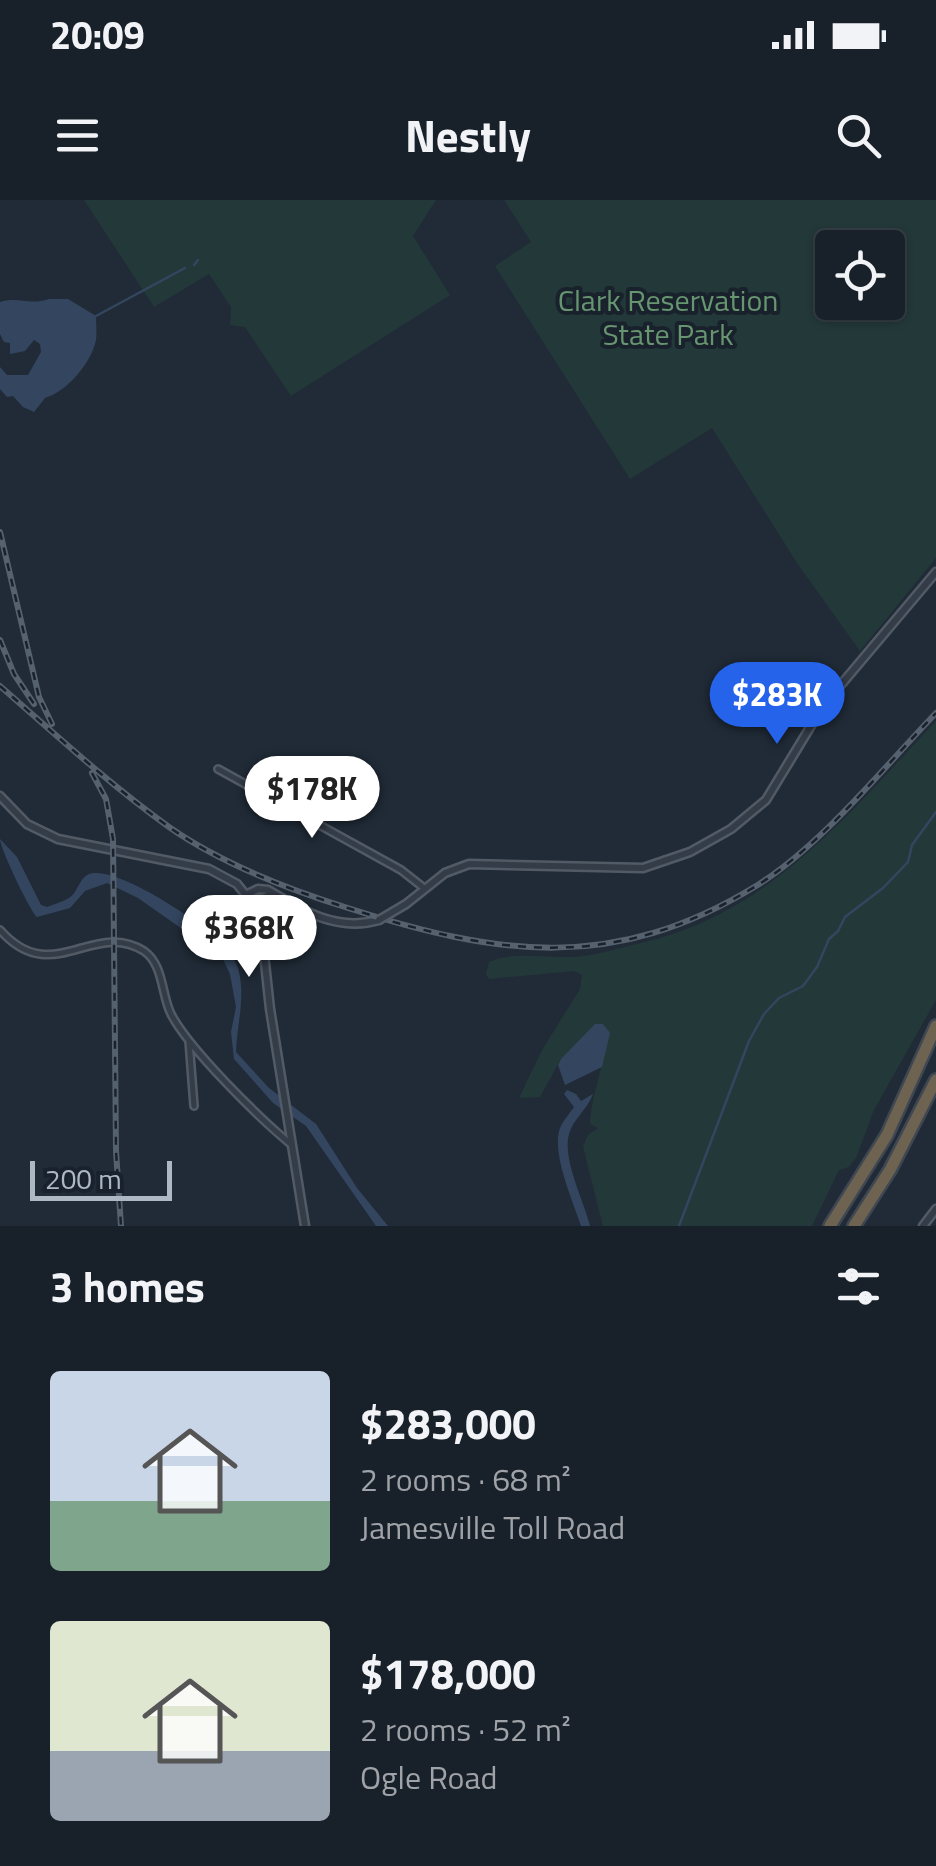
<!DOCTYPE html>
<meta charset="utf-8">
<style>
:root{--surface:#182029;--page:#212831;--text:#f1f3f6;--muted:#9fa3a8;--line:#363e46;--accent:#2563eb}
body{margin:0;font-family:"Titillium Web",sans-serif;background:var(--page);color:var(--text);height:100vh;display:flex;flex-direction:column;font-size:38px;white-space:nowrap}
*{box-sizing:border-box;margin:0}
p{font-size:32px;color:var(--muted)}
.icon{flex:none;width:55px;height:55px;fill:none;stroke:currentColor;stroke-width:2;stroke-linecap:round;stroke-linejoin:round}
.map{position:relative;height:1026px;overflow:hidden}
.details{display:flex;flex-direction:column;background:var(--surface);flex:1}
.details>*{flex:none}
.fabs{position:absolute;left:815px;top:30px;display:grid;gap:20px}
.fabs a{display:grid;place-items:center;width:90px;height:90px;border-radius:10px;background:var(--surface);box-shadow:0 2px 8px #0004,0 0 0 2px var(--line);font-size:50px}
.scale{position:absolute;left:30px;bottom:25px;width:142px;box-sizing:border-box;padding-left:10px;border:5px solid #aeb7c4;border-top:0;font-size:28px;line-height:35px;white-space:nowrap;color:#aeb7c4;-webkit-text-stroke:8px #19222c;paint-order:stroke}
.price{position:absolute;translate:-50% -85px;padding:0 22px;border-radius:35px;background:#fff;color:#222;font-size:32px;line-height:65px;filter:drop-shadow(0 2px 5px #0008)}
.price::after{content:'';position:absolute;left:50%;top:60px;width:30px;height:22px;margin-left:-15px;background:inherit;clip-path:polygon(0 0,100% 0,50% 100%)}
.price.active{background:var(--accent);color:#fff}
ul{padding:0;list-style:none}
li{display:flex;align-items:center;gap:30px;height:250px;padding:0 50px}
li span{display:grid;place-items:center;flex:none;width:280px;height:200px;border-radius:10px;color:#555}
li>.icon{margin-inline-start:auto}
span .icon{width:120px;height:120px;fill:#fffc;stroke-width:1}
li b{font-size:42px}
h2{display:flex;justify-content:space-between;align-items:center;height:120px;padding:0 50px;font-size:42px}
.status{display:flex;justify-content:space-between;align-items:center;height:70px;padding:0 50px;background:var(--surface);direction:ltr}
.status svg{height:28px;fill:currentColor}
header{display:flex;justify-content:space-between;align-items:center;height:130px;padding:0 50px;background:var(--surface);font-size:45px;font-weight:700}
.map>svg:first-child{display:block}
.green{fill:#233839;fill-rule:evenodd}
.water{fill:#34465f}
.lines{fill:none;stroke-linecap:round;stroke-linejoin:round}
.stream{stroke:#34465f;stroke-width:2.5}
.minor-casing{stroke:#515a65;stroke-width:10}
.tertiary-casing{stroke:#515a65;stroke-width:11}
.motorway-casing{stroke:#3e4752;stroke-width:16}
.minor{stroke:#343c48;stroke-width:5}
.tertiary{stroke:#343c48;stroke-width:6}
.motorway{stroke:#6e6251;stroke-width:11}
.rail-casing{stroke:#56616f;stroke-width:6}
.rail{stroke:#19222c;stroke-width:2.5;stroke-dasharray:8;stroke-linecap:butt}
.tertiary-bridge-casing{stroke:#515a65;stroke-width:11;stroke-linecap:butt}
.tertiary-bridge{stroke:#343c48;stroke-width:6}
.labels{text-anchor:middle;stroke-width:8;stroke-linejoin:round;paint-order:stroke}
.park-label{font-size:30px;fill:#669570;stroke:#19222c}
</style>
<div class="status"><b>20:09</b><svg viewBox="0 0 49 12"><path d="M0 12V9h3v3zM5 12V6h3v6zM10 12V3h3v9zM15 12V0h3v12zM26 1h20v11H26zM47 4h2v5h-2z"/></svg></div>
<header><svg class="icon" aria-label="menu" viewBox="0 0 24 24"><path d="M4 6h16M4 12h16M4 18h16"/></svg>Nestly<svg class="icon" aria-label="search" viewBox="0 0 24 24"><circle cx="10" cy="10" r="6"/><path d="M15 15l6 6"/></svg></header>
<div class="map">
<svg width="936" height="1026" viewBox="0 0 936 1026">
<rect width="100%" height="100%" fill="#202b37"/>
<path class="green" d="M84 0H436L413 36 450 95 291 196 245 127 230 125 231 107 209 74 154 107Z
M504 0H936V358L860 451 797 363 712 228 630 279 495 66 531 42ZM832 48H888V102H832Z
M936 521V800L874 910 856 958 849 967 839 970 812 1026H603L583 946 588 935 598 928 590 924C590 904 601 873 605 850L561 859 540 897 519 898 542 850 580 789 582 775 574 771 489 779 486 774 489 762C514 751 546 758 573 757 595 756 619 748 641 743 771 713 849 613 936 521Z"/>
<path class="water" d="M49 99H68L96 116C96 123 97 133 96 140 91 164 66 192 45 198L34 212 23 207 13 196 7 197 0 189V167L7 175H28L41 152 40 144 34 140 25 151 10 154V143L4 142 0 134V102C18 96 29 106 49 99Z
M0 639 17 657 41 705 47 707C54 704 62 702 69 698 80 691 79 673 95 673 127 671 230 737 238 768 246 797 237 823 236 852L269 888 316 924 357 988 388 1026H376L306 926 273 903 234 859 231 832 236 807 230 774 222 757 138 698 107 683 85 691 70 708 37 717C30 711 0 648 0 639Z
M595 824H603L610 833 602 867 565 885 558 865 561 859Z
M567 890 576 894 581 901 593 894C587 910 573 919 569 934 562 959 584 1001 590 1026H581C573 1001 551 953 560 928 563 921 570 913 574 907L564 894Z"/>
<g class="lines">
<path class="stream" d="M194 65 198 60
M96 116 185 68
M679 1026 749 841 764 814 779 798 803 786 817 767 829 739 838 731 845 717 883 688 908 662 912 645 936 612"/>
<defs>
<path id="minor" d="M218 569 401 670 424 688
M0 730C52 789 93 719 144 751 164 765 161 794 171 814 189 849 260 919 292 945
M189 841 194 906"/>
<path id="tertiary" d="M0 596 27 624 58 639 209 669 237 684 253 704 261 726 270 809 305 1026
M246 695 258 689 268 690C303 711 337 732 379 720
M406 704 445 673 469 664 643 668 690 652 731 629 766 600 823 506 936 372
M260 716 263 698 272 694
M923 1026 936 1009"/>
<path id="motorway" d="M830 1026 887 935 936 826
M854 1026 890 970 936 880"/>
</defs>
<use href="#minor" class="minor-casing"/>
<use href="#tertiary" class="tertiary-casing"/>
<use href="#motorway" class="motorway-casing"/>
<use href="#minor" class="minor"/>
<use href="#tertiary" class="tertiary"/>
<use href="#motorway" class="motorway"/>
<defs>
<path id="rail" d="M0 332 39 497 52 524
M0 440 14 474 34 504
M0 486C55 534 109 584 169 627 222 664 287 689 348 708 498 756 614 773 756 686 821 646 883 568 936 513
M92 573 106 599 113 639 116 951 121 1026"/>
</defs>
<use href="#rail" class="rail-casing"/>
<use href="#rail" class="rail"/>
<defs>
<path id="tertiary-bridge" d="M379 720 406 704"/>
</defs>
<use href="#tertiary-bridge" class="tertiary-bridge-casing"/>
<use href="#tertiary-bridge" class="tertiary-bridge"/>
</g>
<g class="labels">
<g class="park-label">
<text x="668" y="111">Clark Reservation<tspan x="668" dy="34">State Park</tspan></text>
</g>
</g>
</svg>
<div class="fabs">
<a><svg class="icon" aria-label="locate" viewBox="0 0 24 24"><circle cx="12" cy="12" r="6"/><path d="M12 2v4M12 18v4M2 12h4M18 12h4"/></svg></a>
</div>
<div class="scale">200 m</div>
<b class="price active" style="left:777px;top:547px">$283K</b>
<b class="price" style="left:312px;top:641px">$178K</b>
<b class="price" style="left:249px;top:780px">$368K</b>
</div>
<section class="details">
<h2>3 homes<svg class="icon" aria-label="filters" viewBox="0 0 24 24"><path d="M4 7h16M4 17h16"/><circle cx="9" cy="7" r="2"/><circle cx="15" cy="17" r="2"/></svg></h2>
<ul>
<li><span style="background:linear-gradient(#c9d6e8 65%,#7fa58c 0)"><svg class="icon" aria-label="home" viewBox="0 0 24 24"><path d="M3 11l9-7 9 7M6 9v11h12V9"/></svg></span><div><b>$283,000</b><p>2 rooms · 68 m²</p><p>Jamesville Toll Road</p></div></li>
<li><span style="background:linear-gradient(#dfe7d0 65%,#9aa5b1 0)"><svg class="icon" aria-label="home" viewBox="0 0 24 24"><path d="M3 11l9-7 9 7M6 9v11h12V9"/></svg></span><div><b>$178,000</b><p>2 rooms · 52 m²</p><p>Ogle Road</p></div></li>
</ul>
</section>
